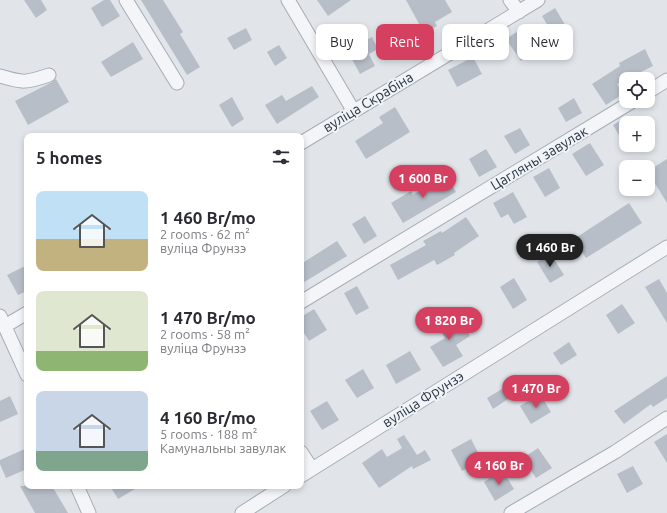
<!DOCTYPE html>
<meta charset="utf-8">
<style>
:root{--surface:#fff;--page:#f7f7f7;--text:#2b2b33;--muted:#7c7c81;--accent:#d54060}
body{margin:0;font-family:Ubuntu,sans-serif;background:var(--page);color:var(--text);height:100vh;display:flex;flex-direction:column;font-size:15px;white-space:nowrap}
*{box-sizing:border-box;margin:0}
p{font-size:13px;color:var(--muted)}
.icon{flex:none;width:22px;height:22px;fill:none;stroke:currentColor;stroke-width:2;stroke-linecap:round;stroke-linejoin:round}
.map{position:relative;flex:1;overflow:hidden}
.panel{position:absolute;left:24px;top:133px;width:280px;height:356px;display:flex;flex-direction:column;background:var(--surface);border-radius:8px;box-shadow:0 2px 6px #0003}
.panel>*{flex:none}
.top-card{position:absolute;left:316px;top:24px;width:291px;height:36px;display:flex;gap:8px}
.fabs{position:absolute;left:619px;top:72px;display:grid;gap:8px}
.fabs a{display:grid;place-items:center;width:36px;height:36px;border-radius:8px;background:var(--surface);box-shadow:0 2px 6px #0003;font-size:20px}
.price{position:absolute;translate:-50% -34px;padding:0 9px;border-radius:14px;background:var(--accent);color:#fff;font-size:13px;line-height:26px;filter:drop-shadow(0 1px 2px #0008)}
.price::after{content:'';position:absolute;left:50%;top:24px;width:12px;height:9px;margin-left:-6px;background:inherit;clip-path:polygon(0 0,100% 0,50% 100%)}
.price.active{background:#222;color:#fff}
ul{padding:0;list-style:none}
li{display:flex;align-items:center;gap:12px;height:100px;padding:0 12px}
li span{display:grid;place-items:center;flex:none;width:112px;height:80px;border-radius:8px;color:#555}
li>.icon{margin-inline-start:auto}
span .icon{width:48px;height:48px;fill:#fffc;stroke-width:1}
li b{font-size:17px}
h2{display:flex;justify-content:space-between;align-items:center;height:48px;padding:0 12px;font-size:17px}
.pill{padding:0 14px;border-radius:8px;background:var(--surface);box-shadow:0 2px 6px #0003;font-size:14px;line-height:36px}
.pill.active{background:var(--accent);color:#fff}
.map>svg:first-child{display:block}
.building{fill:#b7bec8}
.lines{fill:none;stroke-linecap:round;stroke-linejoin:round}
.minor-casing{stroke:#a6acb5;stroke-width:15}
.minor{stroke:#f4f5f8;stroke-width:13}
.labels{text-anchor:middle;stroke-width:4;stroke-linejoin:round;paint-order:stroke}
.street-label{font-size:14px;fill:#283343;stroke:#f0f4f7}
</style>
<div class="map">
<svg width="667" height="513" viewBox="0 0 667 513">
<rect width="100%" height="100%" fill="#e1e5ea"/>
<path class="building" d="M24 0H41L47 10 36 18Z
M104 0H110L120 16 102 27 91 8Z
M141 0H163L183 32 180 34 200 67 187 75Z
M317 0H351L328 16Z
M406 0H445L452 12 435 22 437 26 424 33Z
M555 8 567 28 554 36 542 16Z
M246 28 252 40 234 50 227 38Z
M518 31 533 53 521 61 506 39Z
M372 37 378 49 369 54 375 66 360 74 347 50Z
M133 42 143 59 111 77 101 62Z
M279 45 287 58 275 66 267 52Z
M645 49 653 66 617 84 623 94 606 105 592 84 620 66 619 63Z
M473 57 482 74 457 87 448 70Z
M56 79 69 102 28 125 15 101 52 82Z
M312 86 319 97 277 124 265 105 282 95 286 101Z
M232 97 244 119 232 127 219 105Z
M574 98 582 113 566 122 558 108Z
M395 107 410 132 366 159 355 141 383 123 379 117Z
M626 117V147L613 125Z
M520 128 530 145 515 154 504 136Z
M590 143 604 165 586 176 572 154Z
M486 149 497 167 479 177 469 159Z
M667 159V203L648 172V171Z
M549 168 560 188 545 197 533 177Z
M445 174 456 192 403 223 391 203 411 191 413 195Z
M513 192 527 217 514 224 508 214 501 218 493 203Z
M629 203 642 223 586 258 574 239Z
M365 216 377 236 364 244 352 224Z
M466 217 479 236 454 253 455 255 437 265 434 260 398 280 390 265 426 245 423 241 441 231 442 233Z
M337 241 347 256 301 284V264Z
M551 254 564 275 550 283 537 262Z
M27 265V291L18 295 7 275Z
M514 278 527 300 513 309 500 287Z
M659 279 667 293V323L645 287Z
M357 286 369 308 356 315 344 293Z
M622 304 635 323 618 334 606 315Z
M314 309 327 330 309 341 301 328V317Z
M447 313 458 330 464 326 470 336 456 345 463 356 443 367 430 347 445 338 435 321Z
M569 342 577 355 561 365 553 353Z
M410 351 421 370 396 384 386 365Z
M363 369 374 388 357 398 345 380Z
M667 376V398L653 407 651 404 624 424 614 411Z
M502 389 508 399 493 409 487 398Z
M540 394 551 412 531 424 520 406Z
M10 396 18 414 0 422V401Z
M327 401 339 420 322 430 310 411Z
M667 434V463L654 442Z
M404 435 417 455 425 450 431 460 413 469 412 466 379 488 362 463 382 449 387 457 402 448 397 439Z
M471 439 482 460 462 471 451 450Z
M27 448V469L6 478 0 464V460Z
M538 448 552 468 536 478 523 458Z
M633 466 643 484 627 493 617 474Z
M502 470 514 489 495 501 484 482Z
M20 486H52L68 513H35Z
M110 486H140L118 499Z"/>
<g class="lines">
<defs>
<path id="minor" d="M126 0 177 83
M288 0 353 110
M510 0 519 12
M0 76C23 83 26 83 49 75
M648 92 667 80
M301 143 538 0
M301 302 633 101
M0 316 27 375
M5 326 27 313
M301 452 312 469
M301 476 667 247
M77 486 89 513
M242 513 284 486
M511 513 615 452 667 418"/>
</defs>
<use href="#minor" class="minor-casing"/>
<use href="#minor" class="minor"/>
</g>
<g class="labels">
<g class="street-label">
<text transform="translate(368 102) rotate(-31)" y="5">вуліца Скрабіна</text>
<text transform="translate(539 158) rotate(-31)" y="5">Цагляны завулак</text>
<text transform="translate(423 399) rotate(-32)" y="5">вуліца Фрунзэ</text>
</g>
</g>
</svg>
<div class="fabs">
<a><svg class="icon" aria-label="locate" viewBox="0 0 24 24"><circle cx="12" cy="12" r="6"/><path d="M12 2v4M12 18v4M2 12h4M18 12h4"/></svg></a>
<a>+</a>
<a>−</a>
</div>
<b class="price" style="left:423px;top:199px">1 600 Br</b>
<b class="price active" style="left:550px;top:268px">1 460 Br</b>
<b class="price" style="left:449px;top:341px">1 820 Br</b>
<b class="price" style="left:536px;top:409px">1 470 Br</b>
<b class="price" style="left:499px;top:486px">4 160 Br</b>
<div class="top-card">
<a class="pill">Buy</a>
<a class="pill active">Rent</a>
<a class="pill">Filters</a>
<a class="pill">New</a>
</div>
<section class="panel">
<h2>5 homes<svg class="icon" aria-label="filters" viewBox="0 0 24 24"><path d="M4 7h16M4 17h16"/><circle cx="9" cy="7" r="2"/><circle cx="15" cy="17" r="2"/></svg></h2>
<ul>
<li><span style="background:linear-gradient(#bfe0f5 60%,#c2b280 0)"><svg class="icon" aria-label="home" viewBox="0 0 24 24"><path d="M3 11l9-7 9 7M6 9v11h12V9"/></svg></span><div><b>1 460 Br/mo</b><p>2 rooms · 62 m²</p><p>вуліца Фрунзэ</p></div></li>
<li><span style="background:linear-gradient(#dfe7d0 75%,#8fb573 0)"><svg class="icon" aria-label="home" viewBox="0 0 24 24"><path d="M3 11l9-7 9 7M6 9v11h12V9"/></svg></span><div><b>1 470 Br/mo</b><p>2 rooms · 58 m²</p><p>вуліца Фрунзэ</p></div></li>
<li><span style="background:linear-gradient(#c9d6e8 75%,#7fa58c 0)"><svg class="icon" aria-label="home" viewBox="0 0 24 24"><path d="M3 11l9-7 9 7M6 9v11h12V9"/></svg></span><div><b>4 160 Br/mo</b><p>5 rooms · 188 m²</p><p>Камунальны завулак</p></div></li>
</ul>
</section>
</div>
